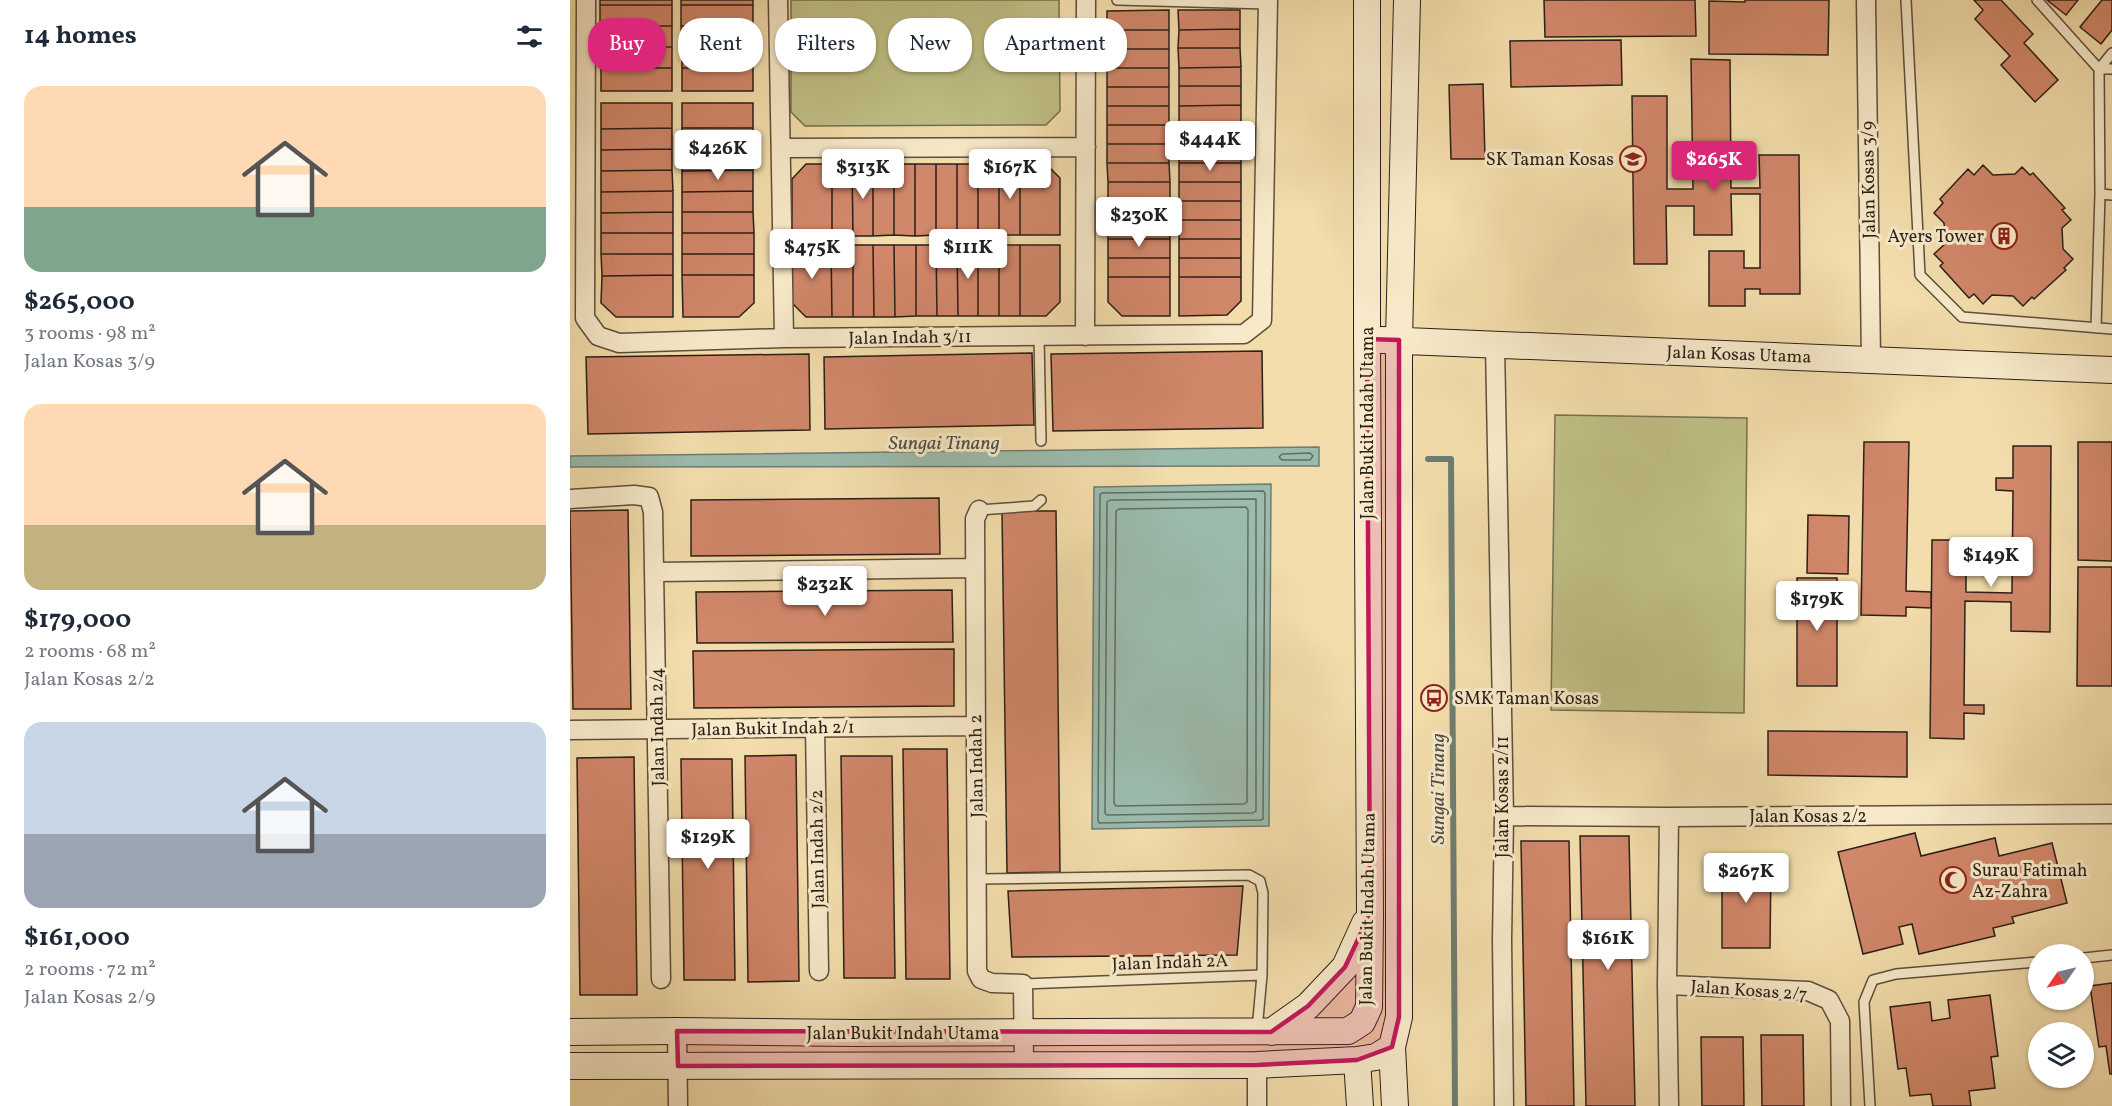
<!DOCTYPE html>
<meta charset="utf-8">
<style>
:root{--surface:#fff;--page:#f2f2f3;--text:#1f2937;--muted:#747a83;--accent:#db2777}
body{margin:0;font-family:Vollkorn,serif;background:var(--page);color:var(--text);height:100vh;display:flex;flex-direction:column;font-size:22px;white-space:nowrap}
*{box-sizing:border-box;margin:0}
p{font-size:20px;color:var(--muted)}
.icon{flex:none;width:33px;height:33px;fill:none;stroke:currentColor;stroke-width:2;stroke-linecap:round;stroke-linejoin:round}
.map{position:relative;flex:1;overflow:hidden}
.panel{display:flex;flex-direction:column;background:var(--surface);width:570px}
.panel>*{flex:none}
.banner{position:absolute;left:18px;top:18px;width:570px;height:54px;display:flex;gap:12px}
.needle{width:39px;rotate:236deg}
.controls{position:absolute;left:1458px;top:944px;display:grid;gap:12px}
.controls a{display:grid;place-items:center;width:66px;height:66px;border-radius:50%;background:var(--surface);box-shadow:0 2px 4px #0004;font-size:30px}
.price{position:absolute;translate:-50% -51px;padding:0 14px;border-radius:6px;background:#fff;color:#222;font-size:20px;line-height:39px;filter:drop-shadow(0 2px 3px #0008)}
.price::after{content:'';position:absolute;left:50%;top:36px;width:18px;height:14px;margin-left:-9px;background:inherit;clip-path:polygon(0 0,100% 0,50% 100%)}
.price.active{background:var(--accent);color:#fff}
ul{padding:0;list-style:none}
li{display:grid;align-content:center;gap:12px;height:318px;padding:0 24px}
li span{display:grid;place-items:center;height:186px;border-radius:18px;color:#555}
li>.icon{margin-inline-start:auto}
span .icon{width:108px;height:108px;fill:#fffc;stroke-width:1}
li b{font-size:26px}
h2{display:flex;justify-content:space-between;align-items:center;height:72px;padding:0 24px;font-size:26px}
.pill{padding:0 21px;border-radius:24px;background:var(--surface);box-shadow:0 2px 4px #0004;font-size:21px;line-height:54px}
.pill.active{background:var(--accent);color:#fff}
main{display:flex;flex:1;min-height:0}
.map>svg:first-child{display:block}
.green{fill:#bfc086;stroke:#75704e;stroke-width:1.5}
.water{fill:#9bbbad;stroke:#6e7d71;stroke-width:1.5}
.lines{fill:none;stroke-linecap:round;stroke-linejoin:round}
.shore{stroke:#636d62;stroke-width:1.5}
.stream{stroke:#6e7d71;stroke-width:6}
.building{fill:#d1876a;stroke:#2b1f17;stroke-width:1.5}
.lane-casing{stroke:#5d4e3c;stroke-width:12}
.street-casing{stroke:#5d4e3c;stroke-width:21}
.secondary-casing{stroke:#2b1f17;stroke-width:28}
.lane{stroke:#f7e9c9;stroke-width:9}
.street{stroke:#f7e9c9;stroke-width:18}
.secondary{stroke:#f7e9c9;stroke-width:26}
.marked{fill:#c2185b;fill-opacity:0.2;stroke:#c2185b;stroke-width:4.5;stroke-linejoin:round}
.labels{text-anchor:middle;stroke-width:6;stroke-linejoin:round;paint-order:stroke}
.poi-label{font-size:18px;fill:#2b1f17;stroke:#f7e9c9;text-anchor:end}
.street-label{font-size:18px;fill:#2b1f17;stroke:#f7e9c9}
.water-label{font-size:20px;font-style:italic;fill:#4d4e44;stroke:#f7e9c9}
</style>
<main>
<section class="panel">
<h2>14 homes<svg class="icon" aria-label="filters" viewBox="0 0 24 24"><path d="M4 7h16M4 17h16"/><circle cx="9" cy="7" r="2"/><circle cx="15" cy="17" r="2"/></svg></h2>
<ul>
<li><span style="background:linear-gradient(#ffd9b3 65%,#7fa58c 0)"><svg class="icon" aria-label="home" viewBox="0 0 24 24"><path d="M3 11l9-7 9 7M6 9v11h12V9"/></svg></span><div><b>$265,000</b><p>3 rooms · 98 m²</p><p>Jalan Kosas 3/9</p></div></li>
<li><span style="background:linear-gradient(#ffd9b3 65%,#c2b280 0)"><svg class="icon" aria-label="home" viewBox="0 0 24 24"><path d="M3 11l9-7 9 7M6 9v11h12V9"/></svg></span><div><b>$179,000</b><p>2 rooms · 68 m²</p><p>Jalan Kosas 2/2</p></div></li>
<li><span style="background:linear-gradient(#c9d6e8 60%,#9aa5b1 0)"><svg class="icon" aria-label="home" viewBox="0 0 24 24"><path d="M3 11l9-7 9 7M6 9v11h12V9"/></svg></span><div><b>$161,000</b><p>2 rooms · 72 m²</p><p>Jalan Kosas 2/9</p></div></li>
</ul>
</section>
<div class="map">
<svg width="1542" height="1106" viewBox="0 0 1542 1106">
<rect width="100%" height="100%" fill="#f3ddac"/>
<filter id="stains"><feTurbulence type="fractalNoise" baseFrequency=".00333" numOctaves="4"/><feColorMatrix values="0 0 0 0 .2 0 0 0 0 .09 0 0 0 0 .02 0 0 0 .5 -.17"/></filter>
<radialGradient id="worn" r=".72"><stop offset=".6" stop-color="#630" stop-opacity="0"/><stop offset="1" stop-color="#630" stop-opacity=".3"/></radialGradient>
<path class="green" d="M221 0H489L490 111 476 125 235 126 221 112Z
M985 415 1177 418 1174 713 981 710Z"/>
<path class="water" d="M749 447V466L0 467V456Z
M701 484 699 826 522 829 524 487Z"/>
<g class="lines">
<path class="shore" d="M740 453 743 456 740 460H712L709 457 712 454Z
M693 491 695 493 693 819 691 820 529 823 528 820 530 494 533 493Z
M686 499V811L683 813 537 815 535 813 537 502 540 500Z
M676 507 678 510 677 802 674 804 546 806 544 803 546 511 549 509Z"/>
<path class="stream" d="M858 459H881L885 1106"/>
</g>
<path class="building" d="M30 0H102V5H30Z
M111 0H183V5H111Z
M974 0H1125L1126 36 975 37Z
M1175 0H1259L1258 55 1139 54V1L1175 2Z
M1404 0H1431L1463 34 1454 43 1488 80 1465 102 1431 65 1440 56 1405 19 1413 10Z
M1477 0H1508L1496 15Z
M1532 0H1542V30L1531 44 1510 27Z
M30 5H102V26H30Z
M111 5H183V26H111Z
M599 10V30H537V11Z
M608 10H670V29L609 30Z
M30 26H102V47H31Z
M111 26H183V46H112Z
M670 29V48H608L609 30Z
M537 30H599V49H537Z
M1051 40 1052 85 941 87 940 41Z
M112 46H183V67L112 68Z
M31 47H102V68H31Z
M608 48H670L671 67 609 68Z
M537 49H599V68H537Z
M1121 59 1160 60 1161 188H1190L1189 155H1229L1230 294H1190V289H1175V306H1139V251H1174V268H1190V194H1161L1162 235H1124V206H1096L1097 264H1064L1062 96H1097V189H1123Z
M183 67V91H112V68Z
M671 67V86H609V68Z
M31 68H102V91H31Z
M537 68H599V87H537Z
M913 84 915 159H881L879 85Z
M609 86H671V105L609 106Z
M537 87H599V106H537Z
M31 103H102V128L31 129Z
M112 103H183V128H112Z
M671 105V124L609 125V106Z
M537 106H599V125H537Z
M671 124V143L609 144V125Z
M537 125H599V144H537Z
M102 128V149L31 150V129Z
M112 128H183V149L112 150Z
M671 143V163H609V144Z
M537 144H599V163H537Z
M102 149V170L31 171V150Z
M183 149V170L112 171V150Z
M537 163H599L600 182H538Z
M609 163H671V182H609Z
M236 164H262V236H222V179Z
M262 164H282L283 236H262Z
M282 164H303V236H283Z
M303 164H324V235L303 236Z
M324 164H345V236L324 235Z
M345 164H366V235L345 236Z
M366 164H387V235H366Z
M387 164H408V235H387Z
M408 164H429V235H408Z
M429 164H450V235H429Z
M450 164H476L490 178V235H450Z
M1413 165 1423 175 1445 174 1452 167 1460 175 1463 173 1495 208 1492 210 1501 220 1492 228 1493 249 1503 259 1494 268 1496 270 1464 299 1462 297 1453 306 1443 296 1422 295 1413 304 1404 294 1399 298 1370 266 1373 263 1364 254 1376 243 1374 223 1364 213 1373 203 1370 199 1398 169 1404 175Z
M102 170 103 191 31 192V171Z
M183 170V191L112 192V171Z
M538 182H600V201H538Z
M609 182H671V201H609Z
M103 191V212L31 213V192Z
M183 191V212H112V192Z
M538 201H600L599 220H538Z
M609 201H671V220H609Z
M103 212V233H31V213Z
M112 212H183L184 233H112Z
M538 220H599L600 239H538Z
M609 220H671V239H609Z
M31 233H103V254H31Z
M112 233H184V254H112Z
M538 239H600V258H538Z
M609 239H671V258H609Z
M222 245H261L262 317H236L222 303Z
M261 245H283V317H262Z
M283 245H303L304 317H283Z
M303 245H324L325 317H304Z
M324 245H346V316L325 317Z
M346 245H366L367 316H346Z
M366 245H387L388 316H367Z
M387 245H408V316H388Z
M408 245H429V316H408Z
M429 245H450V316H429Z
M450 245H490V302L476 316H450Z
M31 254H103V275L32 276Z
M112 254H184V275H112Z
M538 258H600V277H538Z
M609 258H671V277H609Z
M103 275V317H46L31 303 32 276Z
M112 275H184V303L169 317H113Z
M538 277H600V316H552L538 302Z
M609 277H671V301L657 315 609 316Z
M692 351 693 428 483 431 481 354Z
M462 353 464 425 255 429 254 357Z
M239 354 240 430 18 434 16 357Z
M1294 442H1339L1336 591 1361 592V608L1336 607V616L1291 615Z
M1508 442H1542V561L1508 560Z
M1443 446H1481L1480 632 1441 631V602L1395 601 1394 705H1414V714L1394 713V739L1360 738 1362 540H1396V592L1442 593 1443 491 1426 490V478H1443Z
M369 498 370 554 121 556V500Z
M58 510 61 709H3L0 511Z
M432 511H486L490 872 437 873Z
M1238 515 1279 516 1278 574 1237 573Z
M1508 567H1542V686H1507Z
M1227 578H1267V686H1227Z
M382 590 383 642 127 643 126 592Z
M384 649V706L124 708 123 651Z
M1198 731 1337 732V777L1198 775Z
M333 749H377L380 979H336Z
M226 755 229 981 178 982 175 756Z
M271 756H322L325 978H274Z
M64 757 67 995H10L7 758Z
M111 759H162L165 980H114Z
M1345 833 1351 856 1425 838 1429 856 1482 843 1497 903 1442 917 1444 923 1423 928 1425 936 1349 954 1342 924 1329 927 1333 944 1293 954 1268 852Z
M1010 836H1059L1065 1106H1016Z
M951 841H999L1004 1106H956Z
M1152 861H1201L1200 948H1152Z
M673 886 667 955 442 957 438 891Z
M1542 983V1074H1540L1536 1046 1529 1047 1520 986Z
M1420 995 1428 1056 1421 1057 1425 1088 1399 1091 1401 1106H1363L1361 1094 1340 1096 1336 1068 1328 1069 1320 1007 1360 1002 1362 1021 1380 1018 1378 1000Z
M1191 1035H1233L1234 1106H1192Z
M1131 1037H1173L1174 1106H1132Z"/>
<g class="lines">
<defs>
<path id="lane" d="M547 0 698 4
M1336 0 1350 275 1392 317 1542 329
M1467 0 1529 69H1542
M1530 194 1542 195
M1526 328 1530 194 1529 69 1542 53
M469 336 471 441
M409 510 464 506 471 500
M408 879 679 875 690 881 693 893 692 975
M1514 958 1542 955
M453 984 692 975 687 1030
M1300 1106 1294 1002 1303 980 1326 974 1468 962"/>
<path id="street" d="M16 0 15 318 28 336 49 343 214 338 674 334 692 320 698 0
M208 0 214 338
M1296 0 1301 360
M211 148 516 147
M515 336 516 0
M925 344 934 816 932 941 934 1106
M0 499 64 495 79 497 83 512 91 979
M409 510 405 519 407 971 411 979 422 983 453 984 454 1064
M84 572 405 568
M245 728 249 971
M0 730 406 726
M934 816 1099 817 1542 814
M1099 817 1097 985 1099 1106
M1097 985 1238 991 1259 1000 1270 1021 1271 1106
M107 1031 108 1106
M687 1065V1106"/>
<path id="secondary" d="M812 340 1542 370
M0 1032 107 1031 286 1033 778 1031 792 1022 799 1007 800 914 797 339V0
M701 1032 738 1006 775 967 795 923
M787 1060 790 1106
M0 1066 687 1065 787 1060 806 1057 822 1047
M825 1106 822 1047 829 1017V340L837 0"/>
</defs>
<use href="#lane" class="lane-casing"/>
<use href="#street" class="street-casing"/>
<use href="#secondary" class="secondary-casing"/>
<use href="#lane" class="lane"/>
<use href="#street" class="street"/>
<use href="#secondary" class="secondary"/>
</g>
<path class="marked" d="M797 339 829 340V1017L822 1047 787 1060 687 1065 108 1066 107 1031 701 1032 738 1006 775 967 800 914Z"/>
<defs>
<symbol id="school-ring" viewBox="-11 -11 22 22"><circle r="9.5" fill="#f7e9c9" stroke="#8f2418" stroke-width="1.5"/><path d="M0-5L7-2L0 1L-7-2ZM-4 1L0 2.5L4 1V4Q0 6-4 4Z" fill="#8f2418"/></symbol>
<symbol id="building-ring" viewBox="-11 -11 22 22"><circle r="9.5" fill="#f7e9c9" stroke="#8f2418" stroke-width="1.5"/><path d="M-4-6H4V6H1V3H-1V6H-4ZM-2.5-4.3h1.7v1.8h-1.7ZM.8-4.3h1.7v1.8H.8ZM-2.5-1h1.7V.8h-1.7ZM.8-1h1.7V.8H.8Z" fill="#8f2418"/></symbol>
<symbol id="bus-ring" viewBox="-11 -11 22 22"><circle r="9.5" fill="#f7e9c9" stroke="#8f2418" stroke-width="1.5"/><path d="M-5-6H5V4H4V6H2V4H-2V6H-4V4H-5ZM-3.5-4V0h7V-4ZM-3.5 1.2v1.5H-2V1.2ZM2 1.2v1.5H3.5V1.2Z" fill="#8f2418"/></symbol>
<symbol id="mosque-ring" viewBox="-11 -11 22 22"><circle r="9.5" fill="#f7e9c9" stroke="#8f2418" stroke-width="1.5"/><path d="M3.5-4.9A6 6 0 1 0 3.5 4.9A5 5 0 1 1 3.5-4.9Z" fill="#8f2418"/></symbol>
</defs>
<g fill-rule="evenodd">
<use href="#school-ring" x="1048" y="144" width="30" height="30"/>
<use href="#building-ring" x="1419" y="221" width="30" height="30"/>
<use href="#bus-ring" x="849" y="683" width="30" height="30"/>
<use href="#mosque-ring" x="1368" y="865" width="30" height="30"/>
</g>
<g class="labels">
<g class="poi-label">
<text x="1044" y="165">SK Taman Kosas</text>
<text x="1414" y="242">Ayers Tower</text>
<text x="884" y="704" text-anchor="start">SMK Taman Kosas</text>
<text x="1402" y="876" text-anchor="start">Surau Fatimah<tspan x="1402" dy="21">Az-Zahra</tspan></text>
</g>
<g class="street-label">
<text transform="translate(1298 180) rotate(-91)" y="6">Jalan Kosas 3/9</text>
<text transform="translate(340 337) rotate(-1)" y="6">Jalan Indah 3/11</text>
<text transform="translate(1169 354) rotate(2)" y="6">Jalan Kosas Utama</text>
<text transform="translate(797 423) rotate(-90)" y="6">Jalan Bukit Indah Utama</text>
<text transform="translate(87 727) rotate(-91)" y="6">Jalan Indah 2/4</text>
<text transform="translate(203 728) rotate(-1)" y="6">Jalan Bukit Indah 2/1</text>
<text transform="translate(406 766) rotate(-91)" y="6">Jalan Indah 2</text>
<text transform="translate(932 797) rotate(-90)" y="6">Jalan Kosas 2/11</text>
<text x="1238" y="822">Jalan Kosas 2/2</text>
<text transform="translate(247 849) rotate(-91)" y="6">Jalan Indah 2/2</text>
<text transform="translate(797 909) rotate(-89)" y="6">Jalan Bukit Indah Utama</text>
<text transform="translate(600 962) rotate(-2)" y="6">Jalan Indah 2A</text>
<text transform="translate(1179 990) rotate(4)" y="6">Jalan Kosas 2/7</text>
<text x="333" y="1039">Jalan Bukit Indah Utama</text>
</g>
<g class="water-label">
<text x="374" y="449">Sungai Tinang</text>
<text transform="translate(867 789) rotate(-90)" y="7">Sungai Tinang</text>
</g>
</g>
<rect width="100%" height="100%" filter="url(#stains)"/>
<rect width="100%" height="100%" fill="url(#worn)"/>
</svg>
<div class="controls">
<a><svg class="needle" viewBox="-14 -14 28 28"><path d="M0-13l5 13h-10z" fill="#e53935"/><path d="M0 13l5-13h-10z" fill="#747a83"/></svg></a>
<a><svg class="icon" aria-label="layers" viewBox="0 0 24 24"><path d="M12 4l9 5-9 5-9-5zM3 14l9 5 9-5"/></svg></a>
</div>
<b class="price" style="left:640px;top:172px">$444K</b>
<b class="price" style="left:148px;top:181px">$426K</b>
<b class="price active" style="left:1144px;top:192px">$265K</b>
<b class="price" style="left:293px;top:200px">$313K</b>
<b class="price" style="left:440px;top:200px">$167K</b>
<b class="price" style="left:569px;top:248px">$230K</b>
<b class="price" style="left:242px;top:280px">$475K</b>
<b class="price" style="left:398px;top:280px">$111K</b>
<b class="price" style="left:1421px;top:588px">$149K</b>
<b class="price" style="left:255px;top:617px">$232K</b>
<b class="price" style="left:1247px;top:632px">$179K</b>
<b class="price" style="left:138px;top:870px">$129K</b>
<b class="price" style="left:1176px;top:904px">$267K</b>
<b class="price" style="left:1038px;top:971px">$161K</b>
<div class="banner">
<a class="pill active">Buy</a>
<a class="pill">Rent</a>
<a class="pill">Filters</a>
<a class="pill">New</a>
<a class="pill">Apartment</a>
</div>
</div>
</main>
